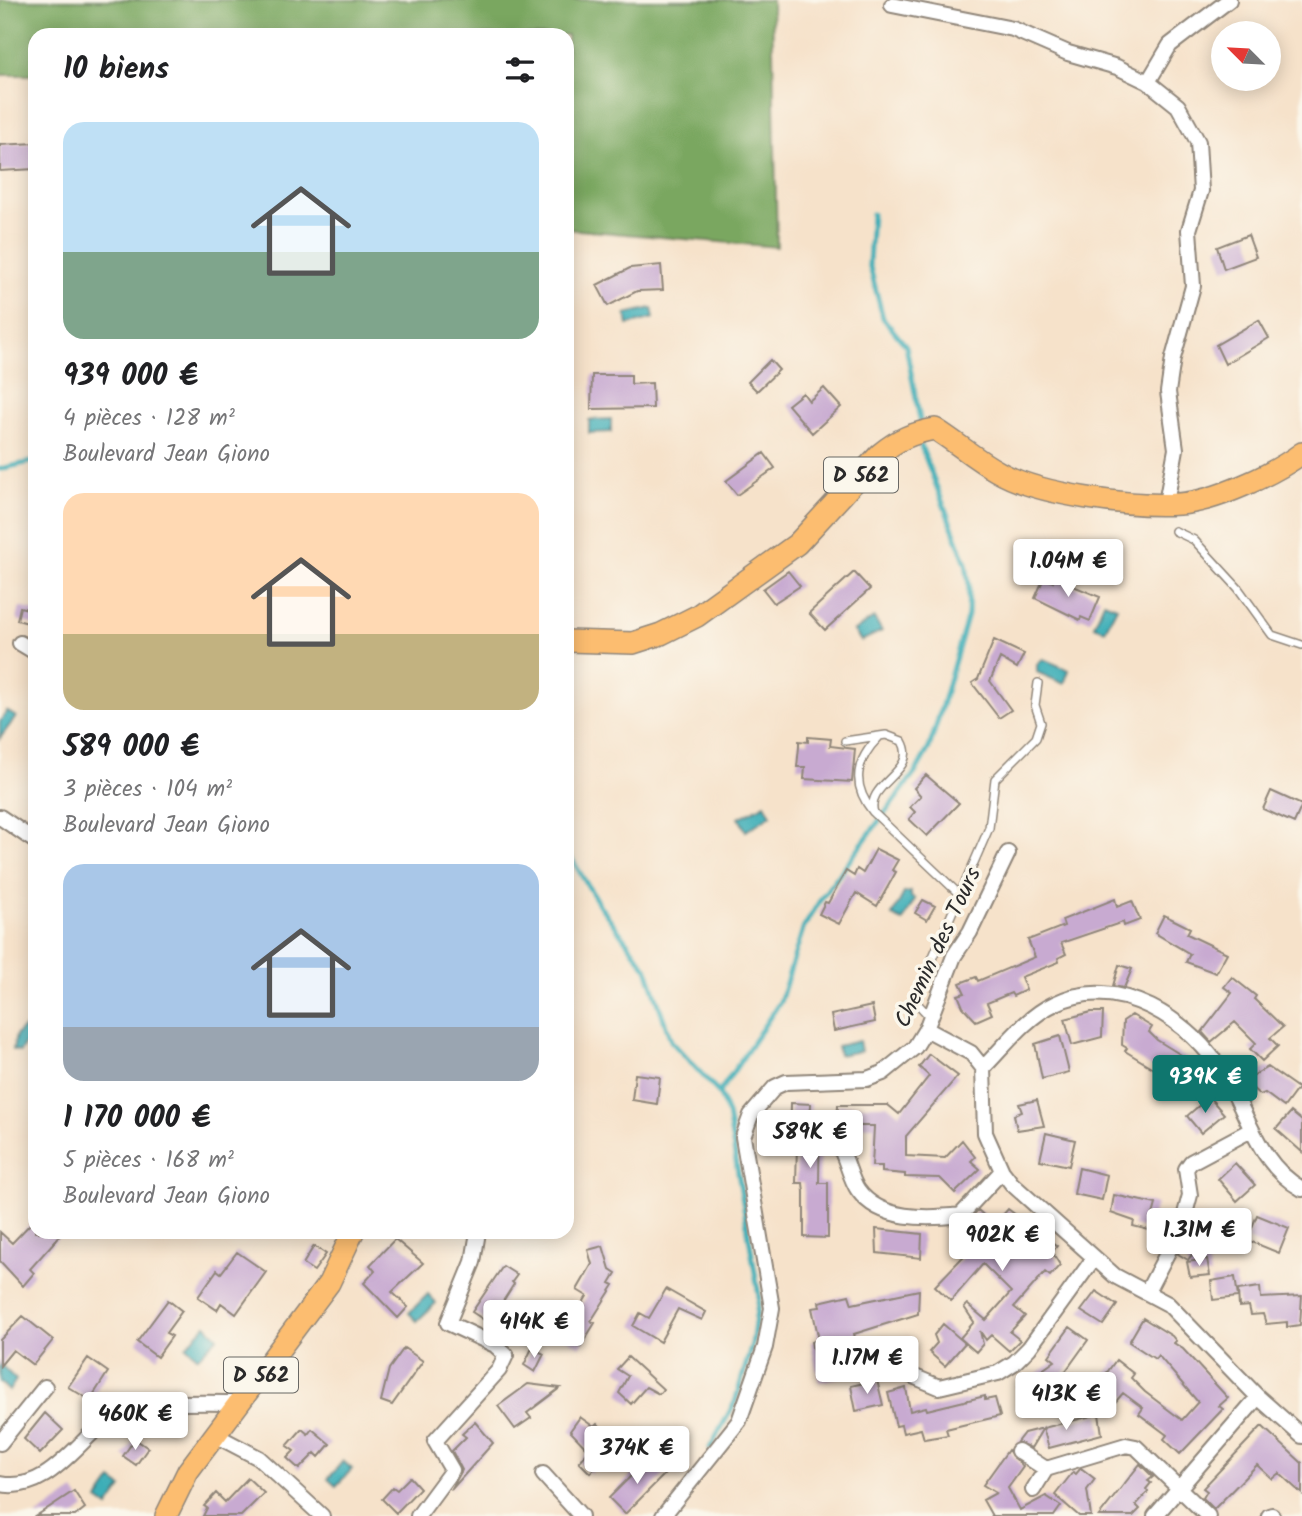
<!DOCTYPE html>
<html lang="fr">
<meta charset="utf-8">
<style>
:root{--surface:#fff;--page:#f2f2f2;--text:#202124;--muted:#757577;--accent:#0f766e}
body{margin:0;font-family:Kalam,sans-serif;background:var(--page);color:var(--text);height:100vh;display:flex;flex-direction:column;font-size:26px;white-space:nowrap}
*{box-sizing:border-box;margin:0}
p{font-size:23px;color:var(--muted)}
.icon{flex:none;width:38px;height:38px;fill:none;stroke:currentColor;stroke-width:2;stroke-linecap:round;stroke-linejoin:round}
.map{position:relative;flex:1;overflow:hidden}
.side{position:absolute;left:28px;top:28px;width:546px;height:1211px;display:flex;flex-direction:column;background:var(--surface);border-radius:21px;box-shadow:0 4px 18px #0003}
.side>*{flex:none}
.needle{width:46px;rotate:294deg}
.fabs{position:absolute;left:1211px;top:21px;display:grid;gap:14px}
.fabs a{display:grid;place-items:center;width:70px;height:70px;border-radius:50%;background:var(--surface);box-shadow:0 4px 18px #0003;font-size:35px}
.price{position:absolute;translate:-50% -60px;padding:0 16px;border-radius:7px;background:#fff;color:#222;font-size:23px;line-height:46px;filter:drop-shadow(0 2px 4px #0008)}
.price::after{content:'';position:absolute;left:50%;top:42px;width:21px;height:16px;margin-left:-10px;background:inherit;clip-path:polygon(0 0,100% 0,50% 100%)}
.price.current{background:var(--accent);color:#fff}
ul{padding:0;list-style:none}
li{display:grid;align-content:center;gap:14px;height:371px;padding:0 35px}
li span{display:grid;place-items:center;height:217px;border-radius:21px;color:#555}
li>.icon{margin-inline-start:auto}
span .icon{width:126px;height:126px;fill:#fffc;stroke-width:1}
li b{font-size:30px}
h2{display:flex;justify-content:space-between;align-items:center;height:84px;padding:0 35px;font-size:30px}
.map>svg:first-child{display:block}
.forest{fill:#7aa760;stroke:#526946;stroke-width:2}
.water{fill:#3daeb7;stroke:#346c71;stroke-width:2}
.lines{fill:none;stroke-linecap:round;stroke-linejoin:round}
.stream{stroke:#3daeb7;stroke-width:5}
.building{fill:#c8aad1}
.service-casing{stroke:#90867a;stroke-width:10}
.minor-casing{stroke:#90867a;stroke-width:18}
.primary-casing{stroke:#90867a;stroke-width:24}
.service{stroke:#fff;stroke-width:7}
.minor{stroke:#fff;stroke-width:14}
.primary{stroke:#fcbd6f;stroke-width:21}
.labels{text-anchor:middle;stroke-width:7;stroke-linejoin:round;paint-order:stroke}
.shield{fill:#fbf7ec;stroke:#696865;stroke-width:2}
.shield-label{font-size:21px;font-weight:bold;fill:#2b2b2b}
.street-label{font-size:23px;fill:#2b2b2b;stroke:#fbf7ec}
</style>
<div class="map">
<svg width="1302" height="1516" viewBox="0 0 1302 1516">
<rect width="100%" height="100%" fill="#fbf7ec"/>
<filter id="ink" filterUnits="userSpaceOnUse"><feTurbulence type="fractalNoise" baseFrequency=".0143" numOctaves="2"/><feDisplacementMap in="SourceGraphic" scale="14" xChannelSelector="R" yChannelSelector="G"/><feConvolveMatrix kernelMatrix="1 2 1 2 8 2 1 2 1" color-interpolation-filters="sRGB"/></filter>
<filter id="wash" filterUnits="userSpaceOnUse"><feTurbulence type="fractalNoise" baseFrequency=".00686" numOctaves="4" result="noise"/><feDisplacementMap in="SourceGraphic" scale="28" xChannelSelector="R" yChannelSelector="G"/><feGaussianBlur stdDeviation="1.57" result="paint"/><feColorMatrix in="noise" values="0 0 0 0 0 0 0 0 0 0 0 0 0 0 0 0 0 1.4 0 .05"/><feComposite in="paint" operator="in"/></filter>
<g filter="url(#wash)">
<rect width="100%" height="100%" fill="#f6e2ca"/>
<path class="forest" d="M0 0H772L777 247 567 229V35H35V75H0Z"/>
<path class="water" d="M652 308 654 318 628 325 626 314Z
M611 419V432L589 433V420Z
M1104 602 1117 607 1105 630 1094 626Z
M874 618 882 631 861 641 854 631Z
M1043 659 1069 670 1064 684 1037 672V664Z
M7 711 16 717 0 738V722Z
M765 804 771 815 746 831 739 818Z
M911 892V897L915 899 903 921 892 916 904 893Z
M24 1028 32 1032 20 1052 13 1050 16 1035Z
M859 1041 861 1051 839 1055 837 1046Z
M428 1294 436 1303 417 1321 409 1313Z
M206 1325 218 1337 198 1357 186 1346Z
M0 1364 16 1380 9 1391 0 1382Z
M343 1461 352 1469 336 1486 328 1479Z
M112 1480 122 1487 108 1507 98 1500Z"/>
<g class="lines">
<path class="stream" d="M872 214 869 263 883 318 906 346 920 420
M0 469 35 461
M567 851 600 906 647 969 671 1041 719 1093 728 1114 759 1296 752 1344 735 1402 710 1448
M719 1093 780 1002 803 929 822 897 915 773 929 748 936 726 968 615 969 585 966 563 921 446"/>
</g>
<g id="blocks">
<path class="building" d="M35 143V169L0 171V145Z
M1248 235 1256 257 1224 269 1217 247Z
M661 265 663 290 637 291 608 306 597 285 630 268Z
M1259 320 1269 338 1225 364 1216 345Z
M770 360 779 370 757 391 748 382Z
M592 375H631V384L652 383 653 408 591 409Z
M824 388 841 407 812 433 788 405 803 393 809 401Z
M764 453 775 468 737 495 726 481Z
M788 571 800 586 774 603 763 589Z
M854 572 870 589 825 630 809 613Z
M1044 578 1053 582 1054 578 1100 597 1090 621 1081 617 1080 620 1035 598Z
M20 607 35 611V625L17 620Z
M994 640 1024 654 1017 668 1000 658 990 681 1011 710 999 718 972 683 978 679Z
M808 737 831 739 830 746 855 749 852 782 804 779 805 767H797L799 747V741L808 742Z
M926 775 959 803 927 836 909 819 915 812 910 807 921 796 914 788Z
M1271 791 1302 805 1294 823 1263 809Z
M876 849 898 860 892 870 896 872 877 906 856 893 839 924 819 914 825 902 828 903 846 871 854 876 857 869 863 873Z
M1115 899 1117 907 1132 901 1140 920 1124 926 1123 922 1061 943 1066 954 1058 958 1059 962 1021 977 1026 990 1013 996 1011 993 987 1003 992 1014 976 1021 963 1007 958 995 965 993 960 983 976 977 978 981 1035 957 1028 940 1064 926 1062 920Z
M923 900 935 906 927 920 915 913Z
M1164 915 1190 928 1187 934 1227 953 1216 973 1186 962 1190 954 1155 933Z
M1119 965 1132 969 1124 988 1113 986Z
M1232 977 1256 996 1254 999 1283 1027 1270 1038 1278 1046 1262 1061 1250 1049 1256 1043 1235 1022 1211 1042 1202 1032 1232 993 1224 987Z
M872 1006 875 1022 834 1031 831 1015Z
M1091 1012H1103L1102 1037 1072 1045 1065 1019Z
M1132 1015 1152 1027 1149 1032 1157 1040 1199 1066 1190 1080 1179 1074 1171 1087 1157 1079 1161 1073 1125 1051 1127 1048 1122 1045 1123 1021Z
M1060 1036 1069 1072 1042 1079 1035 1044Z
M929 1054 958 1076 906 1136V1156L945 1158 962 1140 975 1157 971 1161 980 1169 955 1193 940 1178 905 1177V1174L882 1172V1166H872L874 1126H837L838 1105H888L899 1114 929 1076 919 1067Z
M1268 1067 1298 1088 1284 1107 1265 1093 1260 1095 1244 1081Z
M635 1074 660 1077 657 1104 632 1100Z
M1209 1097 1224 1114 1201 1133 1187 1116Z
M1037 1100 1044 1126 1017 1130 1014 1115 1022 1112 1019 1104Z
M791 1103 811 1104 810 1119 820 1118 819 1183H828V1238L804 1237V1192L803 1183H796L797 1145H790Z
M1291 1112 1302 1121V1152L1276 1129Z
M1046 1133 1075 1140 1069 1166 1040 1160Z
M1235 1163 1255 1185 1237 1201 1218 1179Z
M1079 1168 1107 1175 1102 1200 1074 1194Z
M1114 1195 1156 1204 1149 1230 1133 1226 1134 1221 1111 1213Z
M1008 1209 1057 1246 1052 1252 1060 1265 1050 1276 1045 1272 1014 1307 1025 1316 1010 1332 1020 1340 1009 1351 991 1335 986 1340 980 1331 983 1344 976 1352 960 1338 974 1322 964 1307 967 1304 986 1320 1011 1292 983 1264 951 1301 935 1286 983 1236 968 1221 978 1210 994 1225Z
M1257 1215 1289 1228 1279 1253 1247 1240Z
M35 1219V1232H63L30 1269 34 1273 23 1286 0 1261V1232L12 1243Z
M876 1229 922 1234 921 1258 877 1253Z
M1188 1235 1201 1242 1188 1260 1178 1254Z
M395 1239 423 1263 392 1292 408 1307 398 1318 364 1283 375 1271 370 1265Z
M314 1246 326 1254 314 1271 303 1264Z
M603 1246 610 1269 616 1273 610 1283 614 1285 591 1321 595 1323 580 1347 563 1336 587 1296 577 1290 592 1264 588 1250Z
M237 1252 266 1272 236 1314 221 1303 217 1310 198 1297 217 1270 221 1273Z
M1207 1259 1210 1275 1190 1277 1187 1262Z
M503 1266 517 1275 512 1282 514 1284 489 1323 472 1312Z
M1235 1277 1238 1297 1213 1300 1211 1281Z
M1260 1287 1261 1298 1302 1296 1300 1325 1287 1327V1322L1266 1324 1263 1314 1251 1315 1249 1306 1239 1307 1238 1290Z
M666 1289 706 1312 702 1320 678 1309 660 1342 633 1326 640 1313 649 1318Z
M919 1290 918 1314 854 1334 857 1345 844 1352 850 1375 819 1382 811 1342 819 1340 812 1308 820 1307 819 1302 849 1295 852 1304Z
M1096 1291 1117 1305 1103 1325 1081 1311Z
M168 1300 182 1311 166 1333 172 1336 157 1357 137 1342Z
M23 1316 53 1340 33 1365 13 1350 0 1366V1340Z
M1143 1318 1172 1336 1176 1341 1174 1343 1183 1349 1228 1398 1219 1406 1223 1409 1180 1454 1164 1439 1167 1435 1139 1414 1143 1408 1123 1393 1113 1405 1093 1392 1116 1360 1134 1374 1131 1378 1145 1392 1182 1420 1198 1402 1158 1355 1155 1359 1129 1342Z
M943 1324 965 1343 945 1366 929 1352 937 1343 934 1335Z
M1070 1327 1088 1340 1055 1386 1057 1389 1028 1403 1018 1387 1055 1361 1049 1356Z
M404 1348 423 1361 392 1405 381 1401 389 1369Z
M532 1348 544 1354 535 1372 524 1365Z
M628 1357 663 1389 659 1394 646 1387 631 1404 619 1393 628 1376 617 1369Z
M88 1358 108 1372 90 1400 68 1387Z
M877 1380 883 1405 856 1411 851 1386Z
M528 1384 560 1388 527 1413 531 1418 515 1429 498 1406Z
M906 1388 910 1411 926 1407 927 1410 985 1396V1400L995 1398 1000 1416 946 1429 948 1435 924 1439 921 1429 903 1433 901 1425 896 1426 888 1393Z
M45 1413 63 1430 40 1454 24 1439Z
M1099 1414 1102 1434 1049 1448 1043 1428 1031 1448 1017 1442 1024 1433Z
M580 1417 594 1427 597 1424 617 1444 590 1473 579 1462 589 1451 570 1431Z
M475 1422 493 1443 451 1490 462 1470 452 1451 466 1437 462 1434Z
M1262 1426 1302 1463V1494L1279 1473 1272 1479 1257 1465 1214 1509 1203 1498 1207 1491 1203 1488Z
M302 1429 308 1434 312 1429 330 1444 319 1457 315 1453 299 1469 287 1458 294 1451 287 1446Z
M135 1439 148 1448 136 1465 123 1456Z
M1008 1450 1023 1467 1008 1488 1020 1510 1046 1496 1061 1506 1054 1516H992L983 1500 996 1493 983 1485Z
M648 1459 664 1475 625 1514 609 1498Z
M1140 1464 1153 1477 1148 1481 1151 1483 1146 1489 1148 1492 1136 1505 1140 1509 1133 1516H1099Z
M1081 1468 1095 1479 1087 1490 1091 1516H1079L1055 1495 1073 1472 1076 1474Z
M410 1477 420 1488 396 1513 382 1499 393 1487 397 1490Z
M248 1478 264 1493 241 1516H203L207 1508 204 1506 216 1493 225 1502Z
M74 1491 85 1508 75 1516H36Z"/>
</g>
</g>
<g filter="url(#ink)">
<use href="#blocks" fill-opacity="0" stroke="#90867a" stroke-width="2"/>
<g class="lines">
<defs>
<path id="service" d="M1175 531 1194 540 1238 588 1272 635 1302 645
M845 741 886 735 902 741C920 772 864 783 874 813L958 893
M873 812C851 785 855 761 879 737
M930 1017 916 1002 918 991 989 828 995 779 1036 738 1041 723 1035 705 1038 683"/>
<path id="minor" d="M892 5 1013 29 1068 53 1117 67 1148 82 1178 106 1198 142 1201 191 1189 230 1193 286 1173 358 1168 392 1176 449 1166 503
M1148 82 1170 45 1229 0
M20 643 35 652
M0 817 35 841
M926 1029 971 1053 983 1068 985 1133 1002 1171 1012 1184 1115 1276 1168 1304 1258 1397 1302 1436
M983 1068C1004 1047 1026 1017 1054 1004 1118 972 1191 1020 1225 1076 1249 1116 1258 1164 1302 1189
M843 1154C848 1165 851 1180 858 1190 880 1221 927 1219 961 1215L1002 1171
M1147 1292 1182 1225 1190 1195 1186 1169 1191 1162 1251 1130
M860 1354 939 1387 998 1373 1014 1363 1029 1348 1094 1258
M217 1436 259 1458 322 1516
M0 1443 45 1387
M1018 1451 1046 1469 1126 1445 1136 1447 1208 1516
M543 1474 581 1516
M0 1484C55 1495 85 1424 126 1409 147 1401 214 1403 240 1403
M1033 1490 1046 1469
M418 1516 452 1470 435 1441 499 1370 506 1355 495 1345 448 1323 473 1262 478 1232
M663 1516 739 1421 765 1347 772 1308 743 1137 751 1115 775 1087 786 1082 867 1079 883 1073 915 1047 926 1029 954 956 970 932 1008 853
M1155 1516 1258 1397
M1269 1516 1272 1515"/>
<path id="primary" d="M567 641 633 643 661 634 697 616 797 544 880 454C898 439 913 433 935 429 956 442 975 459 997 471 1037 495 1132 507 1179 504 1214 502 1274 474 1302 453
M166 1516 188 1471 329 1283 353 1232"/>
</defs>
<use href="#service" class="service-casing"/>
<use href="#minor" class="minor-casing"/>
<use href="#primary" class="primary-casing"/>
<use href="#service" class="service"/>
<use href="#minor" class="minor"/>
<use href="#primary" class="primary"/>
</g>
</g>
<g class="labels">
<g class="shield">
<rect x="824" y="457.5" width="74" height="35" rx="5"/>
<rect x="224" y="1357.5" width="74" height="35" rx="5"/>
</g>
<g class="shield-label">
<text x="861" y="482">D 562</text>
<text x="261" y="1382">D 562</text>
</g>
<g class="street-label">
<text transform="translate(937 947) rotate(-65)" y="8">Chemin des Tours</text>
</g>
</g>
</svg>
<div class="fabs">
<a><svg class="needle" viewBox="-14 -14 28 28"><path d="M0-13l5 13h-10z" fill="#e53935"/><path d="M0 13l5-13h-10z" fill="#757577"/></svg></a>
</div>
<b class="price" style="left:1068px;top:599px">1.04M €</b>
<b class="price current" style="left:1205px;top:1115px">939K €</b>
<b class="price" style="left:810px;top:1170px">589K €</b>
<b class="price" style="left:1199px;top:1268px">1.31M €</b>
<b class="price" style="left:1002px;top:1273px">902K €</b>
<b class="price" style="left:534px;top:1360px">414K €</b>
<b class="price" style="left:867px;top:1396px">1.17M €</b>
<b class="price" style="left:1066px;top:1432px">413K €</b>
<b class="price" style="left:135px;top:1452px">460K €</b>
<b class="price" style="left:637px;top:1486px">374K €</b>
<section class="side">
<h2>10 biens<svg class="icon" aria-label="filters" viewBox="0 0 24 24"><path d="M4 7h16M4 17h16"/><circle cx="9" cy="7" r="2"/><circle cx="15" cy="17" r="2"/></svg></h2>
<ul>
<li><span style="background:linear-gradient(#bfe0f5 60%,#7fa58c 0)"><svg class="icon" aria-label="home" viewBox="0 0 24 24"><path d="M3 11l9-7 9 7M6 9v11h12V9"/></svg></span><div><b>939 000 €</b><p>4 pièces · 128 m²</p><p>Boulevard Jean Giono</p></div></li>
<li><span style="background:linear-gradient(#ffd9b3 65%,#c2b280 0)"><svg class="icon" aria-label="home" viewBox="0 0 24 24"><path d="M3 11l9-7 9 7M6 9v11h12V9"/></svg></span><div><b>589 000 €</b><p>3 pièces · 104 m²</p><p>Boulevard Jean Giono</p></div></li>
<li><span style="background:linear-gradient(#a9c7e8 75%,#9aa5b1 0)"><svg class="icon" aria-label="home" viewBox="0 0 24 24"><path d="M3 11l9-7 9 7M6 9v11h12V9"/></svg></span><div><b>1 170 000 €</b><p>5 pièces · 168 m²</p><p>Boulevard Jean Giono</p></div></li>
</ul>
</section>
</div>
